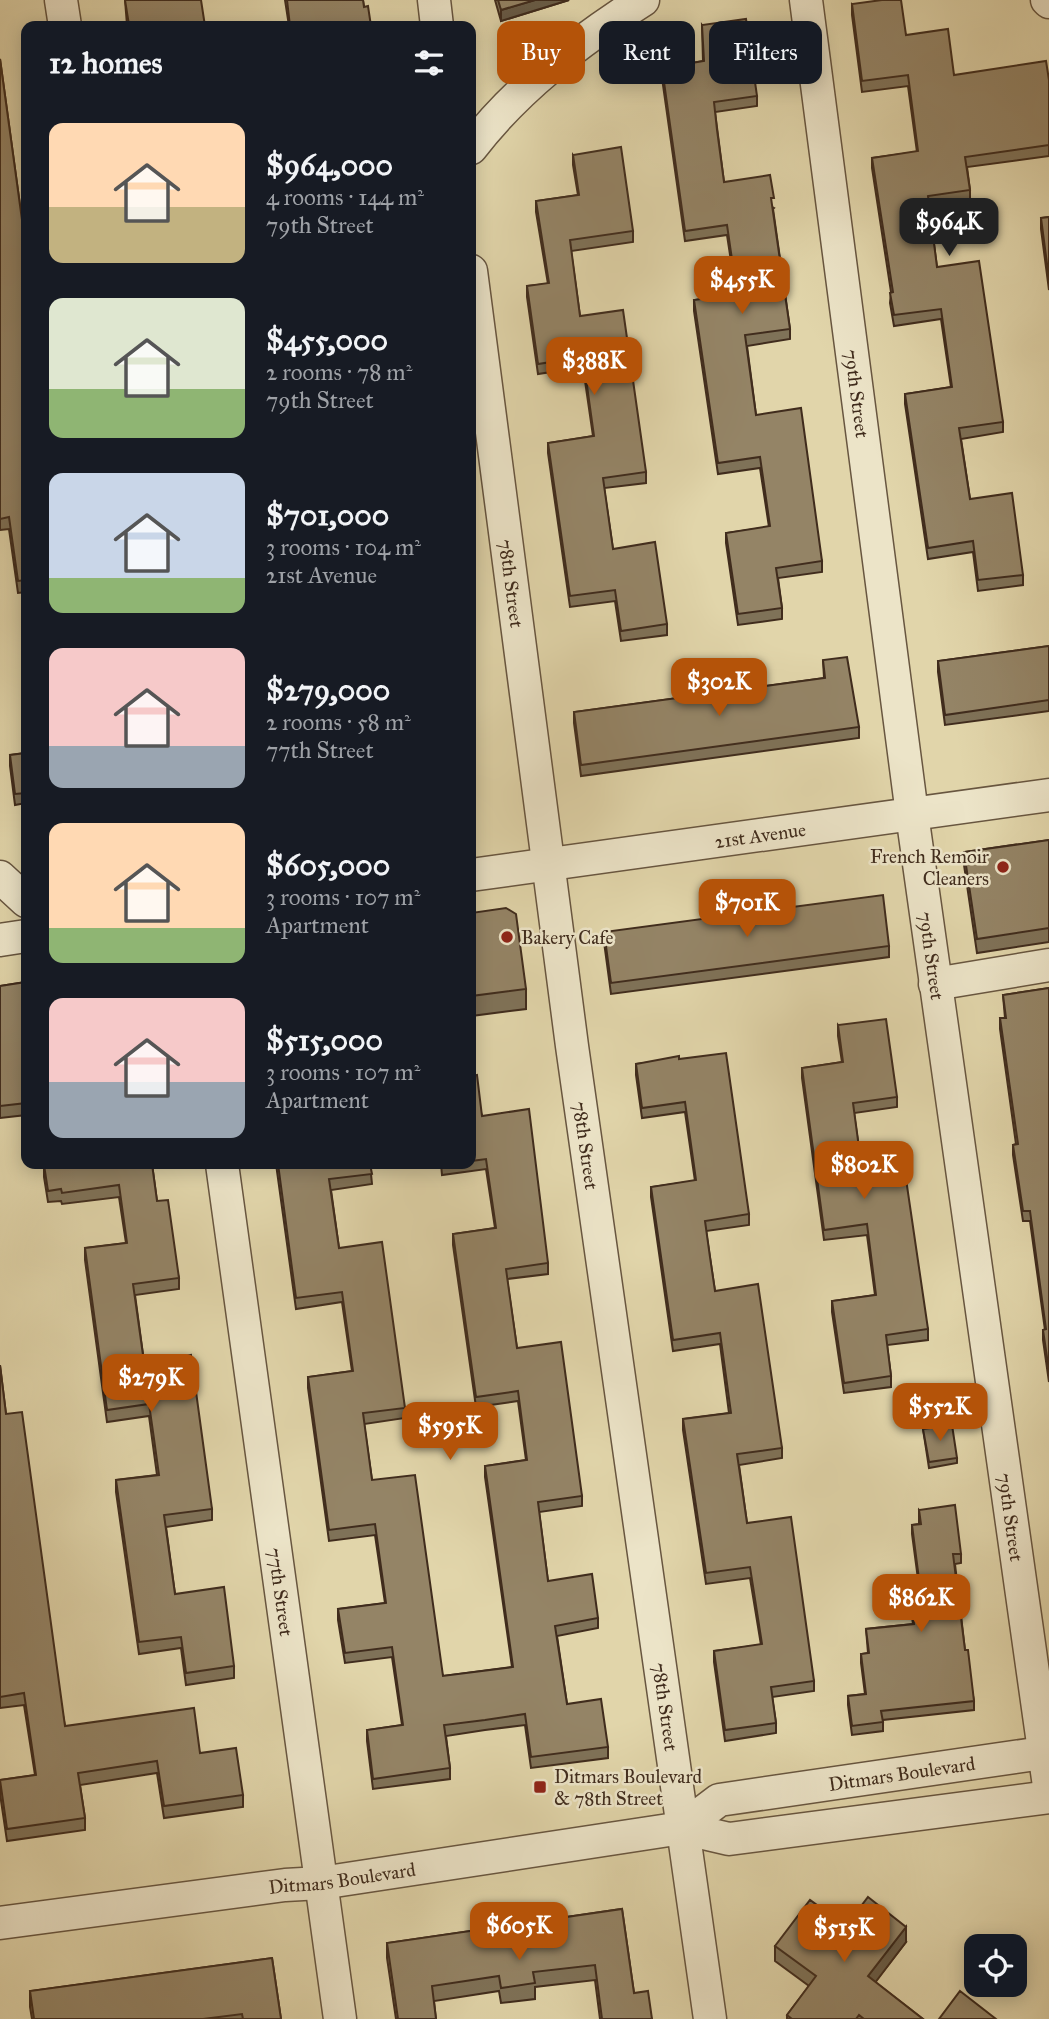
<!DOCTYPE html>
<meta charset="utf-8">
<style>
:root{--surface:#171b24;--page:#20242c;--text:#f1f3f6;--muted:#9ea1a6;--accent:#b45309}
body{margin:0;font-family:"IM FELL Great Primer",serif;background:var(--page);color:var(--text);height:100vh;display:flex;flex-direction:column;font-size:26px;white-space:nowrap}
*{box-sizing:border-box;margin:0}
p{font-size:23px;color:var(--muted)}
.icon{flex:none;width:38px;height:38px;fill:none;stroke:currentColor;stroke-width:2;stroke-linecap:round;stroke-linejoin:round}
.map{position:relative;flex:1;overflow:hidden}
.side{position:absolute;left:21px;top:21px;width:455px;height:1148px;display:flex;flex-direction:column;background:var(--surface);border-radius:14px;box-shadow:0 4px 18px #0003}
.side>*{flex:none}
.guide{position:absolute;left:497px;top:21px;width:446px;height:63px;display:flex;gap:14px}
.buttons{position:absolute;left:964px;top:1934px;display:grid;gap:14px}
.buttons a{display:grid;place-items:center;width:63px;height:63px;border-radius:14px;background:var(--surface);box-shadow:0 4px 18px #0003;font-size:35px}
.price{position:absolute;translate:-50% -60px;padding:0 16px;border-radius:14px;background:var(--accent);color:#fff;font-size:23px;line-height:46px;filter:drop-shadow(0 2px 4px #0008)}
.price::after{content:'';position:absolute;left:50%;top:42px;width:21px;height:16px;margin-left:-10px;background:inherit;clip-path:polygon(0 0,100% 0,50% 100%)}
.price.selected{background:#222;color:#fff}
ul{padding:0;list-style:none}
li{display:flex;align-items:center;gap:21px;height:175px;padding:0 28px}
li span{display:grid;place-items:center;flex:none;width:196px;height:140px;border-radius:14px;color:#555}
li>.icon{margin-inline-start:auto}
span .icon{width:84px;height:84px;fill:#fffc;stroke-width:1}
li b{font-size:30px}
h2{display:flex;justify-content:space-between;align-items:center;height:84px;padding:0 28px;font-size:30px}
.tag{padding:0 24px;border-radius:14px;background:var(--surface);box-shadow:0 4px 18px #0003;font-size:24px;line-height:63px}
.tag.selected{background:var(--accent);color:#fff}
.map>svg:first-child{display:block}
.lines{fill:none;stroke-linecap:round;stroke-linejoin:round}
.minor-casing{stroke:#685640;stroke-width:35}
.minor{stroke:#ece4c8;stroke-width:32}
.wall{fill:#7f7258;stroke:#402c1d;stroke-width:2}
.shaded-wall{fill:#685c47;stroke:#402c1d;stroke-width:2}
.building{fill:#948466;stroke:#402c1d;stroke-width:2}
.poi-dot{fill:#8f2418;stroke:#ece4c8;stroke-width:2.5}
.labels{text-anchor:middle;stroke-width:5;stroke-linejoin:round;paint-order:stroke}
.street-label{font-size:19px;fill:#402c1d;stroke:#ece4c8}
.poi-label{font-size:19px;fill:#402c1d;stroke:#ece4c8;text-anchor:start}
</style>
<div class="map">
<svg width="1049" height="2019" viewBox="0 0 1049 2019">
<rect width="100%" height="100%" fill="#e1d5aa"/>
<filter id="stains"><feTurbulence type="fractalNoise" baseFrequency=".00286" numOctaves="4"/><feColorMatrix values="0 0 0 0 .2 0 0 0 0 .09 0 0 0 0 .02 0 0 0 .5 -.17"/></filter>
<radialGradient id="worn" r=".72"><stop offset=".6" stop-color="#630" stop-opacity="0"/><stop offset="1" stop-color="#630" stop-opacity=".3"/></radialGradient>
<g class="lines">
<defs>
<g id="minor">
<path d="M61 0 65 26"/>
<path d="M434 0 437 26"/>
<path id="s1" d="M806 0 912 814 1049 1786"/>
<path d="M1047 0 1049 2"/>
<path d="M471 148C517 88 579 41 643 0"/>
<path id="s2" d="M471 271 572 1046 710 2019"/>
<path id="s3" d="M471 875 1049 795"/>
<path d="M0 877 26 901"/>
<path d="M0 940 26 936"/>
<path d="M935 984 1049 965"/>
<path id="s4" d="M222 1164 340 2019"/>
<path id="s5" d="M682 1828 719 1800 1049 1752"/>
<path id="s6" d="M0 1923 285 1885 321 1883 682 1828 729 1839 1049 1797"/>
</g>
</defs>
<use href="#minor" class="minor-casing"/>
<use href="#minor" class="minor"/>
</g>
<path class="wall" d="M125 0 205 26 127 25Z
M285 0H363L364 7 371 26H289Z
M495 0H569L501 21Z
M852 4 906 35 954 75 1049 80V156L967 167 970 190V201L929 206 937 267 1003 422V432L961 439 970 499 1023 575V585L978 591 973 552 928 559 905 404V394L951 387 941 319 894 326 890 303 891 292 872 168V158L917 152 908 86 862 92 852 15Z
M702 25 757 96V106L715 112 724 182 774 208 773 209 790 329V339L747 346 756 415 822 561V572L778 578 782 608V619L738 625 726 543V533L769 527 760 468 718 474 694 311V300L736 294 727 235 685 241 662 78V68L703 61Z
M0 59 26 249V592L18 593 9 529 0 530Z
M573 155 633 231V242L571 251 580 316 646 472V483L604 488 613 549 667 624V635L621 641 615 601 570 607 548 453V443L593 436 583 367 538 374 527 297V286L548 284 536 212V201L578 195 573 165Z
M1049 217V290L1041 229V218Z
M1049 646V711L945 725 938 672V661Z
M823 660 859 727V738L581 776 574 723V712L824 678Z
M26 753V803L15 805 10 766V755Z
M1049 840V942L977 953 964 865V852Z
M471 913 526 989V1009L471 1016Z
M604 932 889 946V957L611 994 604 942Z
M26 982V1115L0 1118V986Z
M1049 988V1382L1043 1340V1330H1045L1030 1221H1023L1013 1155V1145L1016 1144 1000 1029V1018H1005L1003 995Z
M838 1025 897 1097V1107L854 1113 864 1185 928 1329V1340L887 1345 891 1376V1387L844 1393 832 1312V1301L875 1295 867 1235 824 1240 802 1078V1068L842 1062 838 1036Z
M679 1059 749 1214V1225L706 1231 715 1291 782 1448V1458L739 1465 747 1523 814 1681V1691L772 1697 776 1723V1733L725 1741 714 1662V1651L761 1645 750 1578 706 1584 683 1430V1419L729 1413 720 1344 673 1351 651 1197V1187L695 1181 685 1112 642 1118 636 1075V1064Z
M471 1076 482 1116 548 1263V1274L507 1279 517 1348 582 1496V1506L539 1512 548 1581 598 1618V1628L557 1636 567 1704 608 1747V1758L531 1768 525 1725 485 1730 446 1736 450 1768V1779L373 1789 367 1741V1730L402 1725 392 1657 345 1663 338 1620V1609L385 1603 375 1535 329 1541 308 1388V1377L352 1371 342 1302 296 1309 276 1164H370L372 1184 331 1190 339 1248 405 1408V1418L364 1424 372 1480 443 1676 512 1667 485 1477V1466L526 1460 518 1401 476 1407 453 1245V1234L495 1228 486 1169 442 1175 441 1164H471Z
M152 1164 157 1201 179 1278V1289L135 1295 144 1362 212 1509V1520L166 1527 175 1594 234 1666V1678L186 1685 181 1648 139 1654 116 1492V1480L157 1475 149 1416 107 1422 85 1260V1248L126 1243 119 1197 62 1204 61 1201 48 1202 44 1177V1165Z
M0 1365 6 1414 65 1726 200 1753 243 1795V1807L164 1818 157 1773 80 1785 85 1818V1830L7 1841 0 1794V1780L35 1775 24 1705 0 1708Z
M923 1429 957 1458V1463L929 1468Z
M919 1510 961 1554V1563L955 1564 965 1650 974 1701V1710L883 1720V1731L852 1735 848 1705V1696L865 1694 861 1663V1654L868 1653 866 1629 913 1624 908 1589V1580L918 1579 912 1534V1525L919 1524Z
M622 1909 634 1993 652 2019H600L595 1980 535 1987V1999L501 2003 499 1991 434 2001 436 2019H396L387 1958V1943Z
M846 1926 906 1942 875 1982 923 2019H787V2015L809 1986 775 1961V1946Z
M272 1958 281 2019H32L30 2007V1991Z"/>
<path class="shaded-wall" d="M535 0H569L501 21V10Z
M906 1927V1942L868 1992V1976Z"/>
<path class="building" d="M125 0H201L205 26H125L129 25Z
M287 0H363L364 7 368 6 371 26H290Z
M498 0H535L501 10Z
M882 0H901L906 35 948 29 954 75 1046 61 1049 80V145L965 157 970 190 928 196 937 267 979 261 1003 422 959 428 970 499 1012 493 1023 575 978 580 973 541 928 548 905 394 952 387 941 309 894 315 890 293 893 292 872 158 918 151 908 75 862 81 852 4Z
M746 19 757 96 714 102 717 130 724 182 770 175 774 198H771L790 329 745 335 756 415 801 408 822 561 776 568 782 608 738 614 726 533 770 526 760 457 718 463 694 300 737 294 727 225 685 231 662 68 704 61 702 25Z
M0 59 26 249V580L18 581 9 517 0 519Z
M621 147 633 231 570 240 580 316 623 310 646 472 603 478 613 549 655 542 667 624 621 631 615 590 570 596 548 443 594 436 583 357 538 364 527 286 549 283 536 201 579 195 573 155Z
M1049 217V279L1041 218Z
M1049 646V700L945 715 938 661Z
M847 657 859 727 581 765 574 712 825 678 823 660Z
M26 753V793L15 794 10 755Z
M1049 840V928L977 939 964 852Z
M883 895 889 946 611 983 604 932Z
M506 908 516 914 526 989 471 996V913Z
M26 982V1103L0 1106V986Z
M1049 988V1371L1043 1330 1046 1329 1030 1211H1023L1013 1145 1018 1144 1000 1018H1006L1003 995Z
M886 1019 897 1097 853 1103 864 1185 906 1179 928 1329 886 1335 891 1376 844 1383 832 1301 876 1295 867 1224 824 1230 802 1068 843 1062 838 1025Z
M726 1053 749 1214 705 1221 710 1257 715 1291 758 1284 782 1448 737 1454 742 1488 747 1523 791 1517 814 1681 771 1687 776 1723 725 1730 714 1651 762 1644 750 1567 706 1573 683 1419 731 1413 720 1333 673 1340 651 1187 696 1180 685 1102 642 1108 636 1064 679 1056V1059Z
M477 1075 482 1116 529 1109 548 1263 506 1269 517 1348 561 1342 582 1496 538 1502 548 1581 592 1574 598 1618 555 1626 567 1704 601 1699 608 1747 531 1757 525 1714 485 1720 444 1725 450 1768 373 1779 367 1730 403 1725 392 1647 345 1653 338 1609 386 1603 375 1524 329 1530 308 1377 353 1371 342 1292 296 1298 278 1164H370L372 1174 329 1179 339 1248 382 1242 405 1408 363 1413 372 1480 415 1475 443 1676 513 1667 485 1466 527 1460 518 1391 476 1397 453 1234 496 1228 486 1159 471 1161V1076Z
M49 1164H152L157 1201 168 1200 179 1278 133 1284 144 1362 191 1355 212 1509 164 1515 175 1594 224 1587 234 1666 186 1673 181 1637 139 1642 116 1480 159 1475 154 1439 149 1404 107 1410 85 1248 127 1243 119 1185 62 1193 61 1189 48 1191 44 1165Z
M0 1365 6 1414 22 1412 65 1726 194 1708 200 1753 236 1748 243 1795 164 1806 157 1761 78 1773 85 1818 7 1829 0 1780 36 1775 24 1693 0 1697Z
M952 1425 957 1458 929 1462 923 1429Z
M955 1505 961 1554H953L965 1650H968L974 1701 881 1711 883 1722 852 1726 848 1696 866 1694 861 1654 869 1653 866 1629 914 1624 908 1580 919 1579 912 1525 921 1524 919 1510Z
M868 1897 906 1927 868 1976 923 2019H864L859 2015 856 2019H792L787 2015 816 1976 775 1946 810 1900 846 1926Z
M622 1909 634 1993 648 1991 652 2019H602L595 1965 533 1972 535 1983 501 1988 499 1976 432 1986 436 2019H398L387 1943Z
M272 1958 281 2019H243L242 2014 203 2019H34L30 1991Z
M960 1991 996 2019H939Z"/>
<g class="poi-dot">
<circle cx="1003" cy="867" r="7"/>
<circle cx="507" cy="937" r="7"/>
<rect x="533" y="1780" width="14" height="14" rx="3.5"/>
</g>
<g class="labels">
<g class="street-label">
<text dy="7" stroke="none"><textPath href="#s1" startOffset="397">79th Street</textPath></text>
<text dy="7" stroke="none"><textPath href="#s2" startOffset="315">78th Street</textPath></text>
<text dy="7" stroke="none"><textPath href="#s3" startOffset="292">21st Avenue</textPath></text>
<text dy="7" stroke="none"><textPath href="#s1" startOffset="964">79th Street</textPath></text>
<text dy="7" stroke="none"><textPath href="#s2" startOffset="882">78th Street</textPath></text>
<text dy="7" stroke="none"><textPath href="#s1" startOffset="1531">79th Street</textPath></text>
<text dy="7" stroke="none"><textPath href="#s4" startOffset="432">77th Street</textPath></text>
<text dy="7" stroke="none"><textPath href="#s2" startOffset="1449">78th Street</textPath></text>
<text dy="7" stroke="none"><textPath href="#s5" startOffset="231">Ditmars Boulevard</textPath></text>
<text dy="7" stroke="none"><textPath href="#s6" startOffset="345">Ditmars Boulevard</textPath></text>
</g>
<g class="poi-label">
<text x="989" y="863" text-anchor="end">French Remoir<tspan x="989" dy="22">Cleaners</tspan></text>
<text x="521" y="944">Bakery Cafe</text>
<text x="554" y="1783">Ditmars Boulevard<tspan x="554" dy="22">&amp; 78th Street</tspan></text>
</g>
</g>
<rect width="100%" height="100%" filter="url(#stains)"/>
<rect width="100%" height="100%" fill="url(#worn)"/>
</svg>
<div class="buttons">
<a><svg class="icon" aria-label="locate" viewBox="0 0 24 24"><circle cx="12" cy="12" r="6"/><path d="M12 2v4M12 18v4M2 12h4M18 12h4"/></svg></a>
</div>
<b class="price selected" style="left:949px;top:258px">$964K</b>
<b class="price" style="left:742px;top:316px">$455K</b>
<b class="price" style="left:594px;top:397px">$388K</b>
<b class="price" style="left:719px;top:718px">$302K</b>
<b class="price" style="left:747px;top:939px">$701K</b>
<b class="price" style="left:864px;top:1201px">$802K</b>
<b class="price" style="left:151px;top:1414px">$279K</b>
<b class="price" style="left:940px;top:1443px">$552K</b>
<b class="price" style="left:450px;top:1462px">$595K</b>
<b class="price" style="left:921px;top:1634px">$862K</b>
<b class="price" style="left:519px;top:1962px">$605K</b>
<b class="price" style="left:844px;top:1964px">$515K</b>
<div class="guide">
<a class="tag selected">Buy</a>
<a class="tag">Rent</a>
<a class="tag">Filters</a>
</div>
<section class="side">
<h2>12 homes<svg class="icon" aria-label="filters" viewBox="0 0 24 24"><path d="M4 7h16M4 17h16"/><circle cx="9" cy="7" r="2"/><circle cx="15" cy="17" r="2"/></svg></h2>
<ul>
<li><span style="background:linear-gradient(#ffd9b3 60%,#c2b280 0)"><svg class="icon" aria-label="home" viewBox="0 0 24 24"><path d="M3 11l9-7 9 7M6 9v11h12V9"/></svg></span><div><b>$964,000</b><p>4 rooms · 144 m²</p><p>79th Street</p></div></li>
<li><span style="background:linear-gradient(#dfe7d0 65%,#8fb573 0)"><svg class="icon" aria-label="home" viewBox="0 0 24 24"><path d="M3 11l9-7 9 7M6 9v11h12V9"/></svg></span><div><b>$455,000</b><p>2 rooms · 78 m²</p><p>79th Street</p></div></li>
<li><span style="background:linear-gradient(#c9d6e8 75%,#8fb573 0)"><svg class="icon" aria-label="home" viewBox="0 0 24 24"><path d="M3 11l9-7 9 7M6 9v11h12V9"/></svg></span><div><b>$701,000</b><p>3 rooms · 104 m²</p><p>21st Avenue</p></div></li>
<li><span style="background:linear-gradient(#f6c9c9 70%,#9aa5b1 0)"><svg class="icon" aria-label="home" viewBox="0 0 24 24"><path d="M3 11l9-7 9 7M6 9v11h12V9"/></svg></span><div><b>$279,000</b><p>2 rooms · 58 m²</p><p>77th Street</p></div></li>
<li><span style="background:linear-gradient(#ffd9b3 75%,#8fb573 0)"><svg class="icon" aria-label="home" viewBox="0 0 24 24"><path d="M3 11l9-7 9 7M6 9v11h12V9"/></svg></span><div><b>$605,000</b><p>3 rooms · 107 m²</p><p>Apartment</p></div></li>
<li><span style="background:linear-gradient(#f6c9c9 60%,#9aa5b1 0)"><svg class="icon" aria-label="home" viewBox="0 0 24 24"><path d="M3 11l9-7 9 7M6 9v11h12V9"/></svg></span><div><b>$515,000</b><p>3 rooms · 107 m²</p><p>Apartment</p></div></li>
</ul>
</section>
</div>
